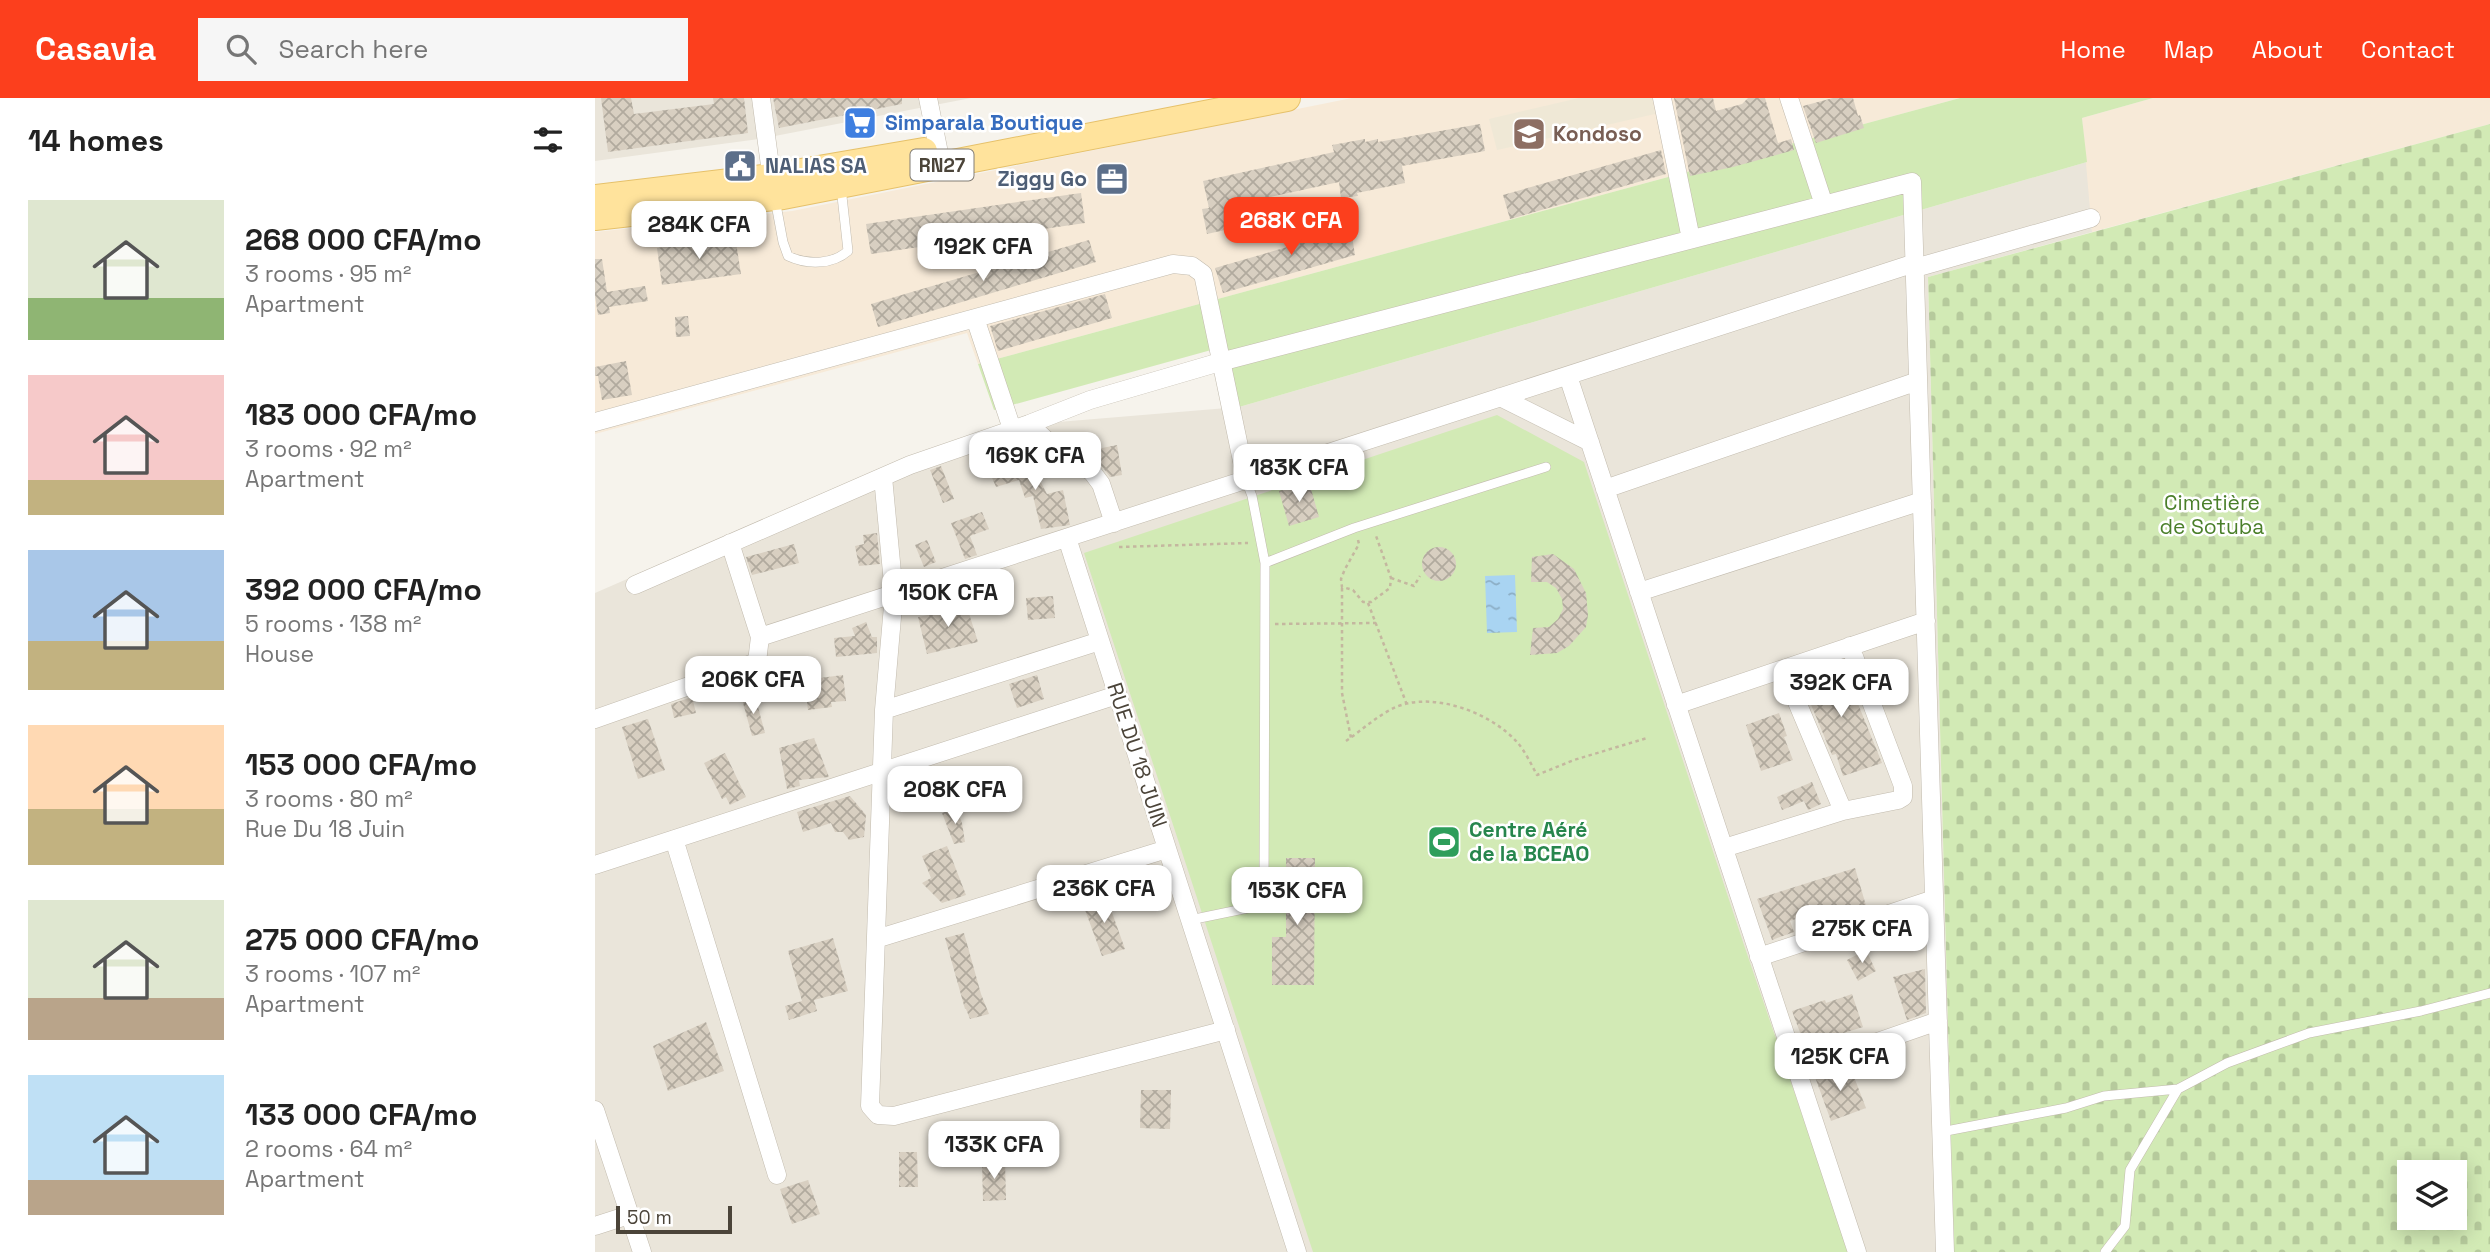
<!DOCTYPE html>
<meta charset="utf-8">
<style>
:root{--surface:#fff;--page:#f6f6f6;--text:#222;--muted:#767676;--accent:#fc3f1d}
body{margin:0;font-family:"Space Grotesk",sans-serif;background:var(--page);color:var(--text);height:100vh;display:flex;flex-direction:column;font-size:26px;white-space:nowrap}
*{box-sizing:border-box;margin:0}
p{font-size:23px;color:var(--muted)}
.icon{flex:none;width:38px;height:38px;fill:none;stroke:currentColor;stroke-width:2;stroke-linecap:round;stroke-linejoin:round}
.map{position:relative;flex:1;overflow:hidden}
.details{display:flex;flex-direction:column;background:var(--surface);width:595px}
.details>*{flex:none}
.buttons{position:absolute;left:1802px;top:1062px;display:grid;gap:14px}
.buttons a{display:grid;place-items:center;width:70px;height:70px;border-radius:0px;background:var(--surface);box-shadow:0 4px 18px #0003;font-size:35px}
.scale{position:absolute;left:21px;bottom:18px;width:116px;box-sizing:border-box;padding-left:7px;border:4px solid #4b4439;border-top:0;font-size:19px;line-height:24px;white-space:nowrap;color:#4b4439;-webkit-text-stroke:5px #fff;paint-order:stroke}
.price{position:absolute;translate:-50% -60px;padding:0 16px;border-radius:14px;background:#fff;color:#222;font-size:23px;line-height:46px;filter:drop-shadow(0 2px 4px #0008)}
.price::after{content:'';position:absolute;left:50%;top:42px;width:21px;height:16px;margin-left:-10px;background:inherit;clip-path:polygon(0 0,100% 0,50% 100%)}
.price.selected{background:var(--accent);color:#fff}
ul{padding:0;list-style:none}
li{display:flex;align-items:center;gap:21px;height:175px;padding:0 28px}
li span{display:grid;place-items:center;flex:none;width:196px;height:140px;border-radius:0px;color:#555}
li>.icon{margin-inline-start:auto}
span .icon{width:84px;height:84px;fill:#fffc;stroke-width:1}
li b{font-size:30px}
h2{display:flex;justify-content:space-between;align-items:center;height:84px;padding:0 28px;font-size:30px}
header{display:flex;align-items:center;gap:42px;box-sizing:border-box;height:98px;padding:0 35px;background:var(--accent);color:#fff}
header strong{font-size:33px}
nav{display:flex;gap:38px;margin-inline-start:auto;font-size:24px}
.search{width:490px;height:63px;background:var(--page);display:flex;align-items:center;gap:18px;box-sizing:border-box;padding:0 24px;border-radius:0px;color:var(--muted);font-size:26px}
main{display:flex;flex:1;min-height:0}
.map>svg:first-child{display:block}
.residential{fill:#eae5da}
.commercial{fill:#f7ead8}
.education{fill:#efe8d6}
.cemetery{fill:url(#cemetery-stones);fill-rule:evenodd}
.garden{fill:#d2eab5}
.water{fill:url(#water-ripples)}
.building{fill:url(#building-cross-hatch)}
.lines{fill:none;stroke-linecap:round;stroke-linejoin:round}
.lane-casing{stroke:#c2bbae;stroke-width:10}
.street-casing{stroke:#c2bbae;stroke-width:19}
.primary-casing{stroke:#e6c16a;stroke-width:28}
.path{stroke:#c4b79f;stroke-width:2.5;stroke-dasharray:3.5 3.5;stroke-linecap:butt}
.lane{stroke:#fff;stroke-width:9}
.street{stroke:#fff;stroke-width:18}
.primary{stroke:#ffe39c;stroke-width:26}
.labels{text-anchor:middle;stroke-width:5;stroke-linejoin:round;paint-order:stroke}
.shield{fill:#fff;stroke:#817c74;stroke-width:2}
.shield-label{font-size:19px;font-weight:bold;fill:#4b4439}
.shop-label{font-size:21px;font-weight:bold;fill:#366cbe;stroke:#fff;text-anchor:start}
.education-label{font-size:21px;font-weight:bold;fill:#785e54;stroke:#fff;text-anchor:start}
.service-label{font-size:21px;font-weight:bold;fill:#4e5e75;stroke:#fff;text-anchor:start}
.park-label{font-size:21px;fill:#4a7f2a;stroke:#fff}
.street-label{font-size:21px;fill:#4b4439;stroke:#fff}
.leisure-label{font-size:21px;font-weight:bold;fill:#27864d;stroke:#fff;text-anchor:start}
</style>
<header>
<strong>Casavia</strong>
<div class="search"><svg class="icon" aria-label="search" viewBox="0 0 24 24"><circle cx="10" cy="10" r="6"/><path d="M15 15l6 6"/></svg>Search here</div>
<nav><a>Home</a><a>Map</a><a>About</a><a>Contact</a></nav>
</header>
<main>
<section class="details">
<h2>14 homes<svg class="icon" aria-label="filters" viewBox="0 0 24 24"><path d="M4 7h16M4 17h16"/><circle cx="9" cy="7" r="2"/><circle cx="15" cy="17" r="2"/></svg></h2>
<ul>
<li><span style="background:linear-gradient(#dfe7d0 70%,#8fb573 0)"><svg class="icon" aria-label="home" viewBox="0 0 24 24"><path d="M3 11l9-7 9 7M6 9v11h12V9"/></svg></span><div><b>268 000 CFA/mo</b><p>3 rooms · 95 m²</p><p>Apartment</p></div></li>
<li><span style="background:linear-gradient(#f6c9c9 75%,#c2b280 0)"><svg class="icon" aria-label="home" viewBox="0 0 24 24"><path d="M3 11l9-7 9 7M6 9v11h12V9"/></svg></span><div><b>183 000 CFA/mo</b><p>3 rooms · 92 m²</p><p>Apartment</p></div></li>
<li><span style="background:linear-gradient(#a9c7e8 65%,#c2b280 0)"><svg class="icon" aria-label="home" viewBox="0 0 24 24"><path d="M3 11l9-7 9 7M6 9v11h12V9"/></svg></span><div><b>392 000 CFA/mo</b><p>5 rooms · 138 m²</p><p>House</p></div></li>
<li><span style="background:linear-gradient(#ffd9b3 60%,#c2b280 0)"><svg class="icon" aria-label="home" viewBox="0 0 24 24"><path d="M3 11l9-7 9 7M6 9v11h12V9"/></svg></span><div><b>153 000 CFA/mo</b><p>3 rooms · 80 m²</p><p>Rue Du 18 Juin</p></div></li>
<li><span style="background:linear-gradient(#dfe7d0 70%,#b9a48a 0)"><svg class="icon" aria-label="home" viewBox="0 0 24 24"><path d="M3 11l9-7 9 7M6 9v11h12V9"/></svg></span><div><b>275 000 CFA/mo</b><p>3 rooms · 107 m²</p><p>Apartment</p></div></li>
<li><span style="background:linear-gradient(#bfe0f5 75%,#b9a48a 0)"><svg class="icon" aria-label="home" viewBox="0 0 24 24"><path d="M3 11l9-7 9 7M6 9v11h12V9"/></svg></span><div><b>133 000 CFA/mo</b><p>2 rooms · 64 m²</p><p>Apartment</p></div></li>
</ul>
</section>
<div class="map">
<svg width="1895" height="1154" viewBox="0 0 1895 1154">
<defs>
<pattern id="cemetery-stones" width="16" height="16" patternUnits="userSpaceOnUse" patternTransform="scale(1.75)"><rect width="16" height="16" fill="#d2eab5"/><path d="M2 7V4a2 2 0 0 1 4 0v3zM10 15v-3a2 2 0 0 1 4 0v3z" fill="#b6ca9c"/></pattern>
<pattern id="water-ripples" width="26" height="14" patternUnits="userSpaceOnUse" patternTransform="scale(1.75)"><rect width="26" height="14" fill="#a9d4f2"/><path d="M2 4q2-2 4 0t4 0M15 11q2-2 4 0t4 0" fill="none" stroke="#8caec5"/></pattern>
<pattern id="building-cross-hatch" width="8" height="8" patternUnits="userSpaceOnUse" patternTransform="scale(1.75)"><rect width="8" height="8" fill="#d8cfc1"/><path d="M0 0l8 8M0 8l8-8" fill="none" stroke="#b1aa9e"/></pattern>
</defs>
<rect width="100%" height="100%" fill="#f6f3ec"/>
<path class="residential" d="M0 0H376L164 41 0 63Z
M1492 64 1497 134 1333 179 1359 1154H0V495L309 360 404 329 644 309Z"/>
<path class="commercial" d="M757 0H1365L383 266 372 235 0 336V134L197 113Z
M1558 0H1895V26L1497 134 1487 20Z"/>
<path class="education" d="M984 0H1057L1060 16 902 52 894 21Z"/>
<path class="cemetery" d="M1895 26V1154H1359L1333 179ZM1815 1074H1860V1120H1815Z"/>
<path class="garden" d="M1365 0H1558L1487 20 1492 64 644 309 627 249 399 312 383 266Z
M902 317 989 364 1149 847 1254 1154H718L489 455Z"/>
<path class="water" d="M920 477 922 534 892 535 890 478Z"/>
<path class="building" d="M6 0H36L39 16 119 6 118 0H149L153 35 13 54Z
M178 0H307V6L184 30Z
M1079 0H1118L1121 13 1147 6 1153 0H1170L1183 45 1196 41 1199 52 1138 69 1095 78Z
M1238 0H1258L1263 18 1265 17 1269 30 1221 45 1208 8Z
M885 26 890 53 807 68 810 85 762 95 763 98 746 100 744 84 634 108 639 130 612 136 607 111 614 110 608 83 739 54 737 47 770 41V44L783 41V44Z
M1066 52 1071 76 915 121 908 97Z
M486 95 490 125 276 156 271 126Z
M753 113 760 157 628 195 620 170 734 137 733 115Z
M140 138 146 176 67 187 62 150Z
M494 142 501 164 283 229 276 206Z
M0 161H7L12 194 50 188 53 203 14 209 15 215 3 217 0 198Z
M510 196 517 220 403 253 395 228Z
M93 218 95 238 81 239 80 219Z
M31 263 37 297 7 302 3 278H0V269Z
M522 347 527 377 515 379 505 366 502 351Z
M431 356 452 396 468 392 475 427 446 431 438 398 430 400 424 382 401 389 395 375Z
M346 368 359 401 348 405 335 372Z
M714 384 724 419 694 428 684 393Z
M387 414 394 431 375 438 382 457 370 461 356 425Z
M282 435 285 466 264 468 260 448 269 446 268 437Z
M332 442 341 464 329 469 320 447Z
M199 446 204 465 157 477 151 459Z
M827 466a17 17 0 1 1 34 0a17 17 0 1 1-34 0Z
M958 456 979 471 991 495 993 517 991 529 974 548 962 555 935 557 938 530 954 529 963 521 968 511 967 501 961 490 952 484H936L937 459Z
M458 498 460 520 433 522 431 500Z
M370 503 383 544 332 556 323 519 348 514Z
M271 524 277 539H282V555L241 559 239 540 260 538 257 530Z
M1246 564 1287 665 1248 678 1241 656 1237 657 1204 578Z
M248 577 251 603 236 604 237 609 213 612 209 582Z
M442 577 449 601 422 610 414 586Z
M160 598 170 635 157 638 147 601Z
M97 599 101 615 79 620 76 606Z
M1184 615 1192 638 1189 639 1198 662 1166 673 1151 627Z
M53 621 70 672 43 681 27 629Z
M219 640 234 679 204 682 205 688 192 691 184 650Z
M130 655 151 699 135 707 131 699 127 701 109 665Z
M1217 684 1226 706 1213 712 1209 703 1187 712 1182 699Z
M255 698 271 717 269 739 254 742 248 734H240L236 725 208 734 202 714Z
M361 710 367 725 370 744 359 746 347 715Z
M352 748 371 797 347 805 327 785 336 780 327 758Z
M691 760H720L719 887H677V839H691Z
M1260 770 1272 811 1242 821 1238 808 1195 823 1199 834 1177 842 1162 801Z
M510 795 530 851 507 858 487 804Z
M369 835 386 896 394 916 375 921 371 911H370L350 840Z
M238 840 253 893 219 902 222 913 194 922 190 908 207 903 193 853Z
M1271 852 1281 873 1263 883 1252 862Z
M1330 871 1331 915 1312 922 1298 879Z
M1257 896 1268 929 1242 937 1245 945 1213 956 1197 913 1230 902 1231 905Z
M111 924 129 973 73 993 58 948Z
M1254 966 1271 1010 1236 1023 1220 979Z
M546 992H576L575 1031 545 1030Z
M304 1054H322L323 1089H304Z
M410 1064 411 1102 388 1103 387 1065Z
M213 1082 225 1116 197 1126 185 1091Z"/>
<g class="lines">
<defs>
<path id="lane" d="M180 101 188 144 193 158C212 167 237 167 253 153L246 89
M651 382 657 398 670 465
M595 822 658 809 669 797 670 465 759 430 951 369
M1346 1034 1471 1010 1509 998 1583 991 1632 965 1714 935 1826 913 1895 895
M1510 1154 1530 1128 1535 1072 1583 991"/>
<path id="street" d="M166 0 178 90
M333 0 343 50
M1067 0 1096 141
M1194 0 1229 107
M1320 170 1496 120
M380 220 417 331
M973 278 1262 1154
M905 299 995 344
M0 324 578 166 597 168 608 176 651 382
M434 326 467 357 497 374 506 386 519 425
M288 379 299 496 289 612 275 1008 283 1017 299 1018 631 932
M1010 391 1323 283
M472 440 702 1154
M40 487 315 367 434 326 495 302 625 264 1317 84 1350 1154
M1044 494 1327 403
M165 539 1320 165
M1188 571 1248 713
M1081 607 1331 523
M289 612 505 543
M0 621 162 564 165 539 135 445
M79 741 182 1077
M1129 750 1248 713 1303 702 1308 699V688L1255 548
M0 767 522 597
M281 841 572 751
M1164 859 1339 801
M1202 972 1343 923
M0 1012 47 1154
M0 1128 34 1117"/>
<path id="primary" d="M0 100 177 79 329 53
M0 119 188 98 692 0"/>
</defs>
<use href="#lane" class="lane-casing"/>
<use href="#street" class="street-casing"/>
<use href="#primary" class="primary-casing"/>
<path class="path" d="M763 442 764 446 750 471 746 481 747 489 758 492 768 504H776L795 490 796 480 780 435
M524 449 653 445
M796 480 819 488 825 478
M747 490V595L756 640
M773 505 812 607
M680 526 781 525
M751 643C767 632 783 617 801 609 839 593 896 615 922 644 930 653 936 666 942 677L979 662 1052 640"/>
<use href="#lane" class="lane"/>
<use href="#street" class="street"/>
<use href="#primary" class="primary"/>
</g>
<defs>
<symbol id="supermarket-square" viewBox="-11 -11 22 22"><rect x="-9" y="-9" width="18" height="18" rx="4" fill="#3f7fe0" stroke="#fff"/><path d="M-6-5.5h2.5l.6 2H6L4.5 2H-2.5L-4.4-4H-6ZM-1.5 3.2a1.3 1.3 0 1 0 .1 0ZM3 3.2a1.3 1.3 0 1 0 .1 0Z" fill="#fff"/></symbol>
<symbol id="school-square" viewBox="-11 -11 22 22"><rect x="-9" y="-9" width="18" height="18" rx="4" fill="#8d6e63" stroke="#fff"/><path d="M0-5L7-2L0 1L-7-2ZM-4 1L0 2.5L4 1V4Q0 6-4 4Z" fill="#fff"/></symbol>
<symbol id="civic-square" viewBox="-11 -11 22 22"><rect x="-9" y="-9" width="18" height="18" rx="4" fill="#5c6f8a" stroke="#fff"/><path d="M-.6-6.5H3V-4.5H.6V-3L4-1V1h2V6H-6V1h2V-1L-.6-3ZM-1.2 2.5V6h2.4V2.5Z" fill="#fff"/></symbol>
<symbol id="office-square" viewBox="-11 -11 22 22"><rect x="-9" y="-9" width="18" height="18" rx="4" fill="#5c6f8a" stroke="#fff"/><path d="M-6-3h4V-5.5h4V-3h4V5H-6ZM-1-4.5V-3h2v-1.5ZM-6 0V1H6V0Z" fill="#fff"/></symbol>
<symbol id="stadium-square" viewBox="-11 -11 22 22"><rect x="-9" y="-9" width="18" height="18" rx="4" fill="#2e9e5b" stroke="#fff"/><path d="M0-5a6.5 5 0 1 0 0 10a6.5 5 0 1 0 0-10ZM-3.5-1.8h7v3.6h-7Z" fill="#fff"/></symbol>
</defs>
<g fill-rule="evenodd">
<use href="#supermarket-square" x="246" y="6" width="38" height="38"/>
<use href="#school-square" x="915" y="17" width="38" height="38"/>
<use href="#civic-square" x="126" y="49" width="38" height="38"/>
<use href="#office-square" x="498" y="62" width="38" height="38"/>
<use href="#stadium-square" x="830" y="725" width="38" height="38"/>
</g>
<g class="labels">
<rect class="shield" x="315.5" y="51.5" width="63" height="31" rx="5"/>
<g class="shield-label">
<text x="347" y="74">RN27</text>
</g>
<g class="shop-label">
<text x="290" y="32">Simparala Boutique</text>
</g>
<g class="education-label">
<text x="958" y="43">Kondoso</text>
</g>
<g class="service-label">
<text x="170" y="75">NALIAS SA</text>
<text x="492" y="88" text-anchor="end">Ziggy Go</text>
</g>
<g class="park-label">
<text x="1617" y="412">Cimetière<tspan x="1617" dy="24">de Sotuba</tspan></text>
</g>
<g class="street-label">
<text transform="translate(542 657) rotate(72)" y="7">RUE DU 18 JUIN</text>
</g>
<g class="leisure-label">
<text x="874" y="739">Centre Aéré<tspan x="874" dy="24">de la BCEAO</tspan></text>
</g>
</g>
</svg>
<div class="buttons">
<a><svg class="icon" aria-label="layers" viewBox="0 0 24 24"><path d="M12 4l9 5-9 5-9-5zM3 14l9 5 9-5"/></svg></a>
</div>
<div class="scale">50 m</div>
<b class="price selected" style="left:696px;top:159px">268K CFA</b>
<b class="price" style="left:104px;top:163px">284K CFA</b>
<b class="price" style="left:388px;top:185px">192K CFA</b>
<b class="price" style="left:440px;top:394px">169K CFA</b>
<b class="price" style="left:704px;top:406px">183K CFA</b>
<b class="price" style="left:353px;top:531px">150K CFA</b>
<b class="price" style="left:158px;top:618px">206K CFA</b>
<b class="price" style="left:1246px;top:621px">392K CFA</b>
<b class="price" style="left:360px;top:728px">208K CFA</b>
<b class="price" style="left:509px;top:827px">236K CFA</b>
<b class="price" style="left:702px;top:829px">153K CFA</b>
<b class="price" style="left:1267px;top:867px">275K CFA</b>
<b class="price" style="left:1245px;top:995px">125K CFA</b>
<b class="price" style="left:399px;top:1083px">133K CFA</b>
</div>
</main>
